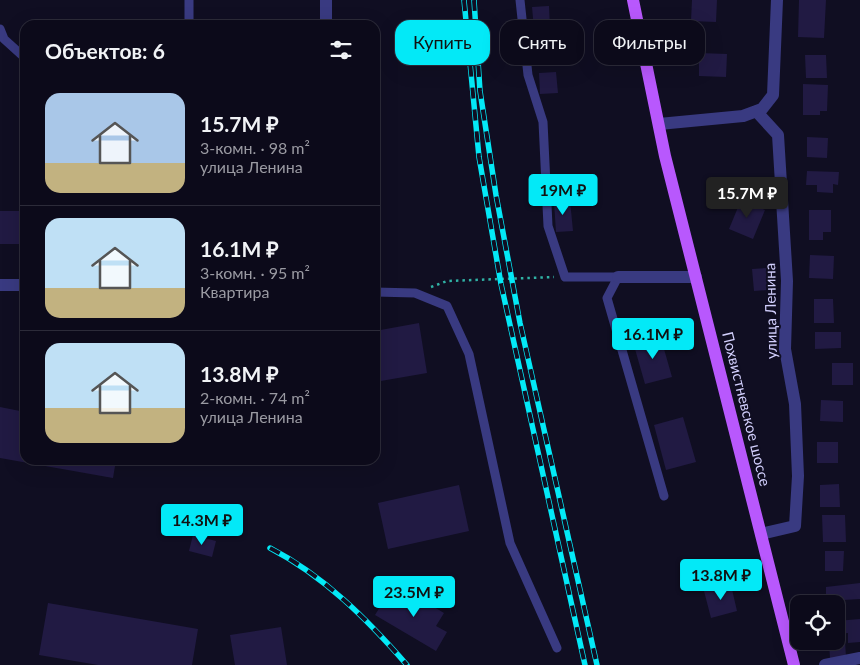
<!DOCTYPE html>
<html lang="ru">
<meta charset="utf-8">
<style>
:root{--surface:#0c0a1a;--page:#151323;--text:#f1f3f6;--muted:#9a9aa2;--line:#2c2b39;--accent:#03e9f7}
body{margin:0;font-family:Lato,sans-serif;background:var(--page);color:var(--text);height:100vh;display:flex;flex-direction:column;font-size:19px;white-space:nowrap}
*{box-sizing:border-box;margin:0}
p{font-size:16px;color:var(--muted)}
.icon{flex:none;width:28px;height:28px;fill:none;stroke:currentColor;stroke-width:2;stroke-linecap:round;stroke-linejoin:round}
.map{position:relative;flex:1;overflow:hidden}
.sheet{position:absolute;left:20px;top:20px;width:360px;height:445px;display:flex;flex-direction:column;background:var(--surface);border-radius:15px;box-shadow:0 5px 20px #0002,0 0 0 1px var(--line)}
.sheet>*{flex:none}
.hud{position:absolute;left:395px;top:20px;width:390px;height:45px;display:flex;gap:10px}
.tools{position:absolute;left:790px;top:595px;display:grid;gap:10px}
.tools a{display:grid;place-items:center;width:55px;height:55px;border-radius:10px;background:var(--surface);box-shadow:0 5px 20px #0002,0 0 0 1px var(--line);font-size:25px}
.price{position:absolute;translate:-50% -42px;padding:0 11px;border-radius:5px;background:var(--accent);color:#111;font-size:16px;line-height:32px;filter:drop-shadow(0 1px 2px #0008)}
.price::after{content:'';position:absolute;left:50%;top:30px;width:15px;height:11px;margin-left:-8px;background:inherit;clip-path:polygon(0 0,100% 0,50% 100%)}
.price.selected{background:#222;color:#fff}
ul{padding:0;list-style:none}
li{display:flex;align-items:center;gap:15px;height:125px;padding:0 25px}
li+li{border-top:1px solid var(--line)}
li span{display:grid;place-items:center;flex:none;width:140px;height:100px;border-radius:15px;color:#555}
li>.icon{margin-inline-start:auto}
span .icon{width:60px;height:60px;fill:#fffc;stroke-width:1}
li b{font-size:21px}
h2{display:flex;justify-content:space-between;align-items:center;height:60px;padding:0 25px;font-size:21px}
.chip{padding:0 18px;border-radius:15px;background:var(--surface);box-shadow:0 5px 20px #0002,0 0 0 1px var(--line);font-size:18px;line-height:45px}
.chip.selected{background:var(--accent);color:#111}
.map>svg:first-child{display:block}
.building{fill:#211a43}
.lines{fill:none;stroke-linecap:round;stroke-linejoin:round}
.path{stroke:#30b2a5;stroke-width:2.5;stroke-dasharray:2.5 4;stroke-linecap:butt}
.lane{stroke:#393a81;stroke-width:9}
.street{stroke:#393a81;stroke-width:12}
.primary{stroke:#b858fd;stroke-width:12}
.rail-casing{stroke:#03e9f7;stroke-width:5.5}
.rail{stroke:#100e22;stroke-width:4;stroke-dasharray:11;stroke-linecap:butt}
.labels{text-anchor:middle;stroke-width:4;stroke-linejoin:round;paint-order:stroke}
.street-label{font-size:15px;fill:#d3d0fe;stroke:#100e22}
</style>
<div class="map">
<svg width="860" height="665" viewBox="0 0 860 665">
<rect width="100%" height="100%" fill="#100e22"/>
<path class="building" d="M692 0H717L716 22 691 21Z
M799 0H826L824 38 798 37Z
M549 6 550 28 534 29 532 7Z
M699 53 727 54 726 77 699 76Z
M805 55H826L827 78H806Z
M556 72 558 93 540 94 539 73Z
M803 84 828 85 827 111H820V115H803Z
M807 137 828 138 827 158 807 157Z
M807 171 839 172 838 185 833 184V193L817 192V185H806Z
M570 200 573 231 556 232 554 202Z
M741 200 765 210 753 239 729 229Z
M809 210H831V232H823V240H809Z
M0 211H25V244H0Z
M810 255 834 256 833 279 809 278Z
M766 268 767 290 754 291 752 269Z
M814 299H833L834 323H814Z
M419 323 427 373 375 382V331Z
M815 332H841V348L815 349Z
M660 335 672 377 645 384 633 342Z
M832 363H853V385H832Z
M821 400 843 401V422L820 421Z
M0 407 25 412V460H116L113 478 0 458Z
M683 417 696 462 666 470 654 425Z
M817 442H838V463H817Z
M839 484 840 507H820V485Z
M459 485 469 531 388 549 378 503Z
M822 515H845L846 542H823Z
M193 535 216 541 212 557 189 551Z
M825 551H844L843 571H825Z
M860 583V599L826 601V587Z
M731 585 737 611 711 618 704 591Z
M401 587 444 613 436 626 447 632 436 651 375 615 386 597 393 601Z
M48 603 198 629 192 665H98L39 655Z
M860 619V642L848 643V633L836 634V621Z
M281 627 287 665H235L230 635Z
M845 641 846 658 830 659 829 642Z"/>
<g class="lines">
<path class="path" d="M431 287 447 281 554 277"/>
<path class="lane" d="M189 0V25
M520 0 528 75 543 122 548 226 565 277H618L607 298 664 496
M0 29 4 39 25 58
M375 292 415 293 447 306 469 354 510 543 557 648"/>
<path class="street" d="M326 25V0
M756 111 778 135 787 281 785 349 795 404 798 476 795 526 761 534
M659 124 743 116 762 109 773 95 777 0
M618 277H696
M0 285H25
M825 665 860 658"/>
<path class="primary" d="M633 0 665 156 794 665"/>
<defs>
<path id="rail" d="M464 0 479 157 501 284 585 665
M474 0 480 91 496 195 520 323 597 665
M270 548C324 576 367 619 407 665"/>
</defs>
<use href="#rail" class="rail-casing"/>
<use href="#rail" class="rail"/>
</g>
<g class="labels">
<g class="street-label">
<text transform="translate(771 311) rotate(-91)" y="5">улица Ленина</text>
<text transform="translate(746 409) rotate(76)" y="5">Похвистневское шоссе</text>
</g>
</g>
</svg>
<div class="tools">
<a><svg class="icon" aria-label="locate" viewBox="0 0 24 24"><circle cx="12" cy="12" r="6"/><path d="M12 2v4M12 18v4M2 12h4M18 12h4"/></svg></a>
</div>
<b class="price" style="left:563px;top:216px">19M ₽</b>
<b class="price selected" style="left:747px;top:219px">15.7M ₽</b>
<b class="price" style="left:653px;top:360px">16.1M ₽</b>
<b class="price" style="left:202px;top:546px">14.3M ₽</b>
<b class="price" style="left:721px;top:601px">13.8M ₽</b>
<b class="price" style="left:414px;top:618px">23.5M ₽</b>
<div class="hud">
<a class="chip selected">Купить</a>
<a class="chip">Снять</a>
<a class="chip">Фильтры</a>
</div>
<section class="sheet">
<h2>Объектов: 6<svg class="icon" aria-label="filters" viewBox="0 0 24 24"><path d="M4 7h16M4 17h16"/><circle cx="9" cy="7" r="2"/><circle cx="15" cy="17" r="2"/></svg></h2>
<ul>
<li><span style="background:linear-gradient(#a9c7e8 70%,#c2b280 0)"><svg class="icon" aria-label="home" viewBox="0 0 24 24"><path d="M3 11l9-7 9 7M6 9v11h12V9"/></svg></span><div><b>15.7M ₽</b><p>3-комн. · 98 m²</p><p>улица Ленина</p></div></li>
<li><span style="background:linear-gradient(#bfe0f5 70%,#c2b280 0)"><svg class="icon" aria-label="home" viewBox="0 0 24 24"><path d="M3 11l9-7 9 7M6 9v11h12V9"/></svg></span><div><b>16.1M ₽</b><p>3-комн. · 95 m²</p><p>Квартира</p></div></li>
<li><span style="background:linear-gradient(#bfe0f5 65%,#c2b280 0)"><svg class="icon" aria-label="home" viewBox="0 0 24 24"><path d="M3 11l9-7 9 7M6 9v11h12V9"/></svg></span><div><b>13.8M ₽</b><p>2-комн. · 74 m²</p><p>улица Ленина</p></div></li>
</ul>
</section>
</div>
